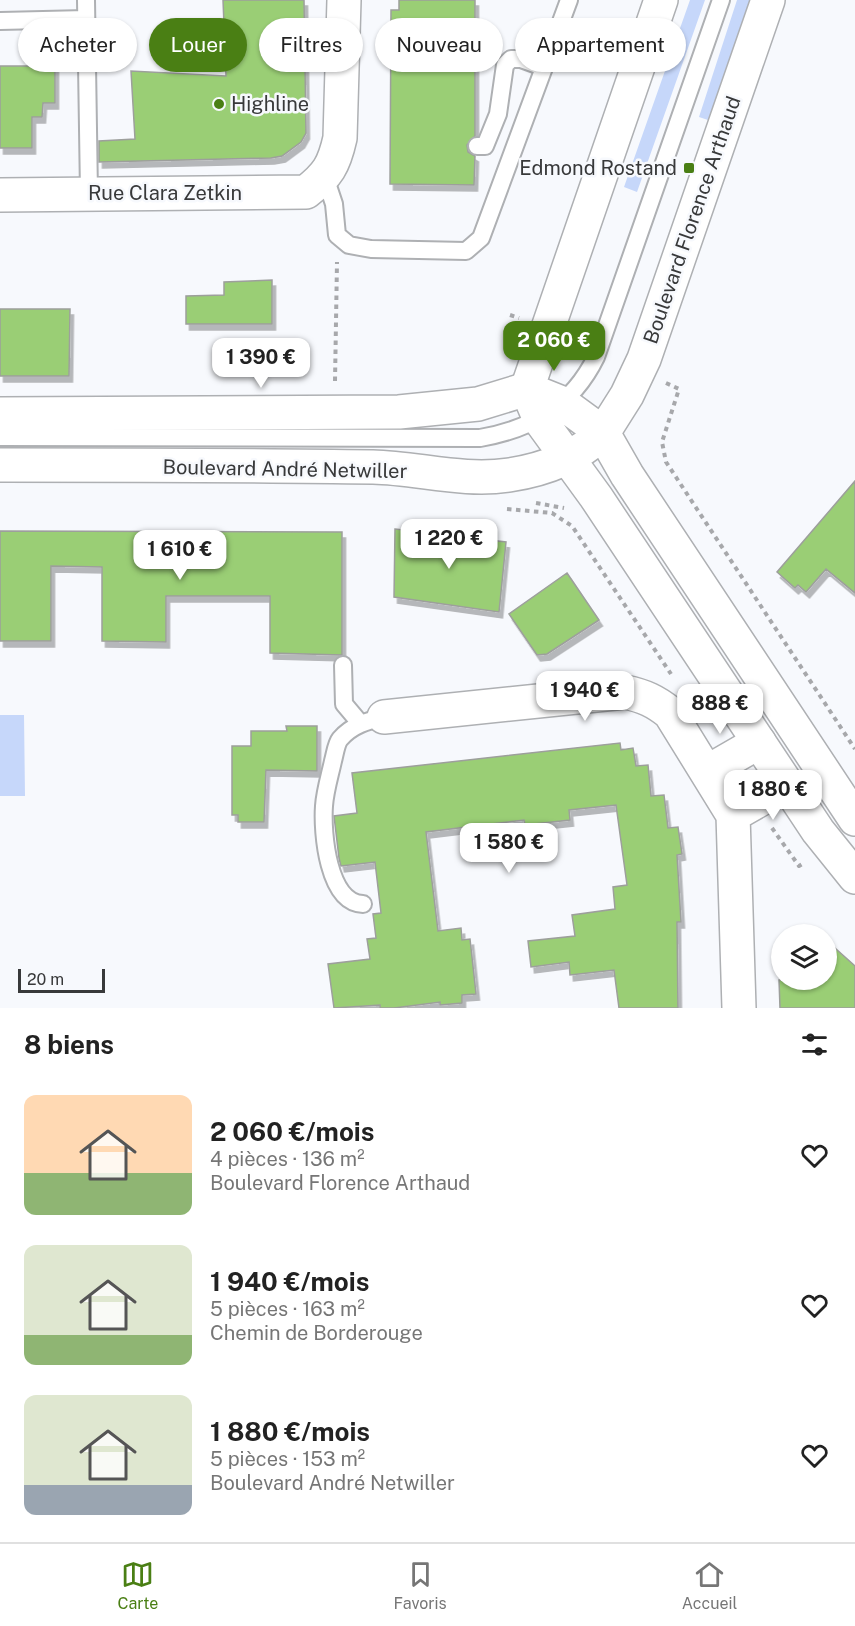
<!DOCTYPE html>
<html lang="fr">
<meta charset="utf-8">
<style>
:root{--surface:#fff;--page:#f2f2f2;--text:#222;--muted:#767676;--line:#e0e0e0;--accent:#4a7f14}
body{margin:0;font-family:"Public Sans",sans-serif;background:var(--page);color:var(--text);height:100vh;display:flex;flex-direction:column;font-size:22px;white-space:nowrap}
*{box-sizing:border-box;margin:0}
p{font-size:20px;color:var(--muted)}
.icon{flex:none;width:33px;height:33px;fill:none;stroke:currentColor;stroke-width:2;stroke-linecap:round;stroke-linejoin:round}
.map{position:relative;height:1008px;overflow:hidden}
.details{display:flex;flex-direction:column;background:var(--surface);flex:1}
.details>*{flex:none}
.top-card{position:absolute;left:18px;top:18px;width:819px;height:54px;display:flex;gap:12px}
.controls{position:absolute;left:771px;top:924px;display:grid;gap:12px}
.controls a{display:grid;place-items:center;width:66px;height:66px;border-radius:50%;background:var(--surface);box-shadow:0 2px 4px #0004;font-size:30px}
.scale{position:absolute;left:18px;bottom:15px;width:87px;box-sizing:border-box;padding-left:6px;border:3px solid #38393a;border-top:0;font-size:16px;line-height:21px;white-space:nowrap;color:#38393a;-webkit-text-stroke:4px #f7f9fd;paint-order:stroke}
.price{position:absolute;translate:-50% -51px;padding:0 14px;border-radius:12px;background:#fff;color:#222;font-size:20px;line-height:39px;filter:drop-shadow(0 2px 3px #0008)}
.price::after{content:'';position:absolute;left:50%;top:36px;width:18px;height:14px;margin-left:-9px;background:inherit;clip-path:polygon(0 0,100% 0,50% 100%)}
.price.active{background:var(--accent);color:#fff}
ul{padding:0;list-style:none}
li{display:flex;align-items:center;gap:18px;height:150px;padding:0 24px}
li span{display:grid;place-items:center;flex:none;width:168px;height:120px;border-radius:12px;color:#555}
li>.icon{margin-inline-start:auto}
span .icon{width:72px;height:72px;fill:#fffc;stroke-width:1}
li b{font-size:26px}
h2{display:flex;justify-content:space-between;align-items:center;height:72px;padding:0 24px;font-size:26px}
.chip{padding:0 21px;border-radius:27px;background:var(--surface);box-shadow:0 2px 4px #0004;font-size:21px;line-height:54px}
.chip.active{background:var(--accent);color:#fff}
.tab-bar{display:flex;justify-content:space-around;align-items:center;height:84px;border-top:2px solid var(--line);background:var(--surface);font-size:16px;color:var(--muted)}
.tab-bar a{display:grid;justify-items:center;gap:3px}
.tab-bar .active{color:var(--accent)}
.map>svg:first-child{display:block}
.green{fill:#c6d7fa}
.building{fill:#9ace75;stroke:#9d9f9c;stroke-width:1.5;filter:url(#shadow)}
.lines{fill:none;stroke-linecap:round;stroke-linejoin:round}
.service-casing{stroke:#aeb0b3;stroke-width:20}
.minor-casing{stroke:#aeb0b3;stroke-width:36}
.tertiary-casing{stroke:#aeb0b3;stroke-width:36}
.secondary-casing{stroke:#aeb0b3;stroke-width:36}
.path{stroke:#a7a8ab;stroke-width:4;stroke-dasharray:4.5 4.5;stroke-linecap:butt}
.service{stroke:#fff;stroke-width:16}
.minor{stroke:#fff;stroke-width:33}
.tertiary{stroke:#fff;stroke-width:33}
.secondary{stroke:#fff;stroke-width:33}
.poi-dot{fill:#4a7f14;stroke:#f7f9fd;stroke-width:2}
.labels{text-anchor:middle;stroke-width:5;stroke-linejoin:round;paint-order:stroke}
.poi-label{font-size:20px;fill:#38393a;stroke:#f7f9fd;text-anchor:start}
.street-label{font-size:20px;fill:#38393a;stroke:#f7f9fd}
</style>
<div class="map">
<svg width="855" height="1008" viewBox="0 0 855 1008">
<defs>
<filter id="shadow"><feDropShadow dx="3.5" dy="6" stdDeviation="0" flood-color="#0004"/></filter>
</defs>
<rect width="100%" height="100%" fill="#f7f9fd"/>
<path class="green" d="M690 0H705L637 192 624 187Z
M737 0H753L711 121 699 117Z
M0 715H24L25 796H0Z"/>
<path class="building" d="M223 0H304L306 133 301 142 282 156 271 158 99 162V141L135 139 131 71 226 76Z
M399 0H475V136L467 145 468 152 475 156 474 185 390 184 391 10H399Z
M0 66H55V103H43L42 117H32V148H0Z
M272 280V324H186V296L224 295V282Z
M0 309H70L69 376H0Z
M855 481V593L826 569 806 592 798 585 795 588 777 572Z
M395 529 506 542 499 612 394 597Z
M0 531 342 532V655L270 653V596H166V642L102 641V567L51 566V641H0Z
M567 573 599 620 547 654 537 655 509 614Z
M286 726H317V771L266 770 264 822H238V815H232V746H251V731H287Z
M620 743 621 750 633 748 636 766 648 765 651 796 664 795 668 828 678 827 682 854 677 855 681 922H677L678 1008H619L614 970 570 975 569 962 531 967 528 941 575 936 572 915 615 909 613 887 627 885 616 805 569 810 570 820 525 825 524 820 426 832 438 931 461 928 462 940 470 939 476 994 462 995V1003L440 1005V1002L394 1008H380V1005L334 1008 328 964 370 959 367 939 376 938 373 914 381 913 375 862 341 866 339 858 334 816 357 813 352 773Z
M826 940 855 966V1008H780L779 980H826Z"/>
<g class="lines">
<defs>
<path id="service" d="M86 0 89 193
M0 21 86 19
M477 146H485L498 114 505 65 511 59H521L543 67
M325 177 334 204 337 235 349 245 371 249 466 251 481 238 569 0
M0 437 480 438C532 429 572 406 596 357L721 0
M343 665 344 704 360 723
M363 904C328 903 322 833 324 806 325 791 330 775 333 761 335 754 336 744 340 739 352 725 367 721 384 717"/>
<path id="minor" d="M0 195 306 192C328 175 334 165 340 138L344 0
M384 717 625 692C644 696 655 701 670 713L733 815 739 1008
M707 772 759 742
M733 815 787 784"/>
<path id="tertiary" d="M0 414 399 412 478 404 527 389
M0 465C124 465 248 465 373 467 418 468 463 482 509 475 543 470 577 457 603 433"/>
<path id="secondary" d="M527 389 540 420 596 497 818 831 855 877
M527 389 562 403 603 433 627 475 855 819
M527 389 661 0
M603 433 627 395 644 359 768 0"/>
</defs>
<use href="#service" class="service-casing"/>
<use href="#minor" class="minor-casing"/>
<use href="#tertiary" class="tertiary-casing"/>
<use href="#secondary" class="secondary-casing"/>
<path class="path" d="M510 315 519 318
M335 381 337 262
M666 383 679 389 662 442 666 462 855 749
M536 503 564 508
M507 509 552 513 572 526 671 674
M772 828 799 866 804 863"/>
<use href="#service" class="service"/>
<use href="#minor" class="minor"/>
<use href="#tertiary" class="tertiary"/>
<use href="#secondary" class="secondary"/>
</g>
<g class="poi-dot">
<circle cx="219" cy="104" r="6"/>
<rect x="683" y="162" width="12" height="12" rx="3"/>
</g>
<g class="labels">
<g class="poi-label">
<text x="231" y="111">Highline</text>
<text x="677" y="175" text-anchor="end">Edmond Rostand</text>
</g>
<g class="street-label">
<text x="165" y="200">Rue Clara Zetkin</text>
<text transform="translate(692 220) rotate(-71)" y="7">Boulevard Florence Arthaud</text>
<text transform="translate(285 469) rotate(1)" y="7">Boulevard André Netwiller</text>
</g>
</g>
</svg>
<div class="controls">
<a><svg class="icon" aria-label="layers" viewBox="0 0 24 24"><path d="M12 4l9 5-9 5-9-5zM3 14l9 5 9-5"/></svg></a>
</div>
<div class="scale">20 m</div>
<b class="price active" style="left:554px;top:372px">2 060 €</b>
<b class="price" style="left:261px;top:389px">1 390 €</b>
<b class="price" style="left:449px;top:570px">1 220 €</b>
<b class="price" style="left:180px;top:581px">1 610 €</b>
<b class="price" style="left:585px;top:722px">1 940 €</b>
<b class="price" style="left:720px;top:735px">888 €</b>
<b class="price" style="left:773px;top:821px">1 880 €</b>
<b class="price" style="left:509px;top:874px">1 580 €</b>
<div class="top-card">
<a class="chip">Acheter</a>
<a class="chip active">Louer</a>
<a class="chip">Filtres</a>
<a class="chip">Nouveau</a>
<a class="chip">Appartement</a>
</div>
</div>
<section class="details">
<h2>8 biens<svg class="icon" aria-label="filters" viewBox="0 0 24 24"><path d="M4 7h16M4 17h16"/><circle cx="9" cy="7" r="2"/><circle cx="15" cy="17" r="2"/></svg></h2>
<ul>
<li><span style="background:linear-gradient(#ffd9b3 65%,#8fb573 0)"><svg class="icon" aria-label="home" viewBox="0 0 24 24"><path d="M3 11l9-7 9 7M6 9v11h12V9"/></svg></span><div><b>2 060 €/mois</b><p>4 pièces · 136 m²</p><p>Boulevard Florence Arthaud</p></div><svg class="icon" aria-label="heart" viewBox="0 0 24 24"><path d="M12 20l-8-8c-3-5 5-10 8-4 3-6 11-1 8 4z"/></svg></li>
<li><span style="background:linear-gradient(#dfe7d0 75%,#8fb573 0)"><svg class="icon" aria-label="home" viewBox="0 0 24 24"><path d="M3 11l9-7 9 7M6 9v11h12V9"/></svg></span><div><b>1 940 €/mois</b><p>5 pièces · 163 m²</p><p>Chemin de Borderouge</p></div><svg class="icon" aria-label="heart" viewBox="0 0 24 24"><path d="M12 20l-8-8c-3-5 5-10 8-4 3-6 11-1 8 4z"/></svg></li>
<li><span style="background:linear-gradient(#dfe7d0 75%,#9aa5b1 0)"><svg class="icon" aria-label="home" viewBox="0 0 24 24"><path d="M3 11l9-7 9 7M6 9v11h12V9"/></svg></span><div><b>1 880 €/mois</b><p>5 pièces · 153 m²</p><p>Boulevard André Netwiller</p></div><svg class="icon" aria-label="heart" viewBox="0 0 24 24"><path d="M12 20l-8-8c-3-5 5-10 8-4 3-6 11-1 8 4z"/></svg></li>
</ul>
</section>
<nav class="tab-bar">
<a class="active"><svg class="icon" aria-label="map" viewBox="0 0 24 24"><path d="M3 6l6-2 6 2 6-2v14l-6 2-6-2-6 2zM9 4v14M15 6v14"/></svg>Carte</a>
<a><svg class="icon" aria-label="saved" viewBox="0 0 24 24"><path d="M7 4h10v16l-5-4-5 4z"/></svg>Favoris</a>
<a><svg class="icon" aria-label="home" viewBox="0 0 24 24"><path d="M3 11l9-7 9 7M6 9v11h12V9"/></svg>Accueil</a>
</nav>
